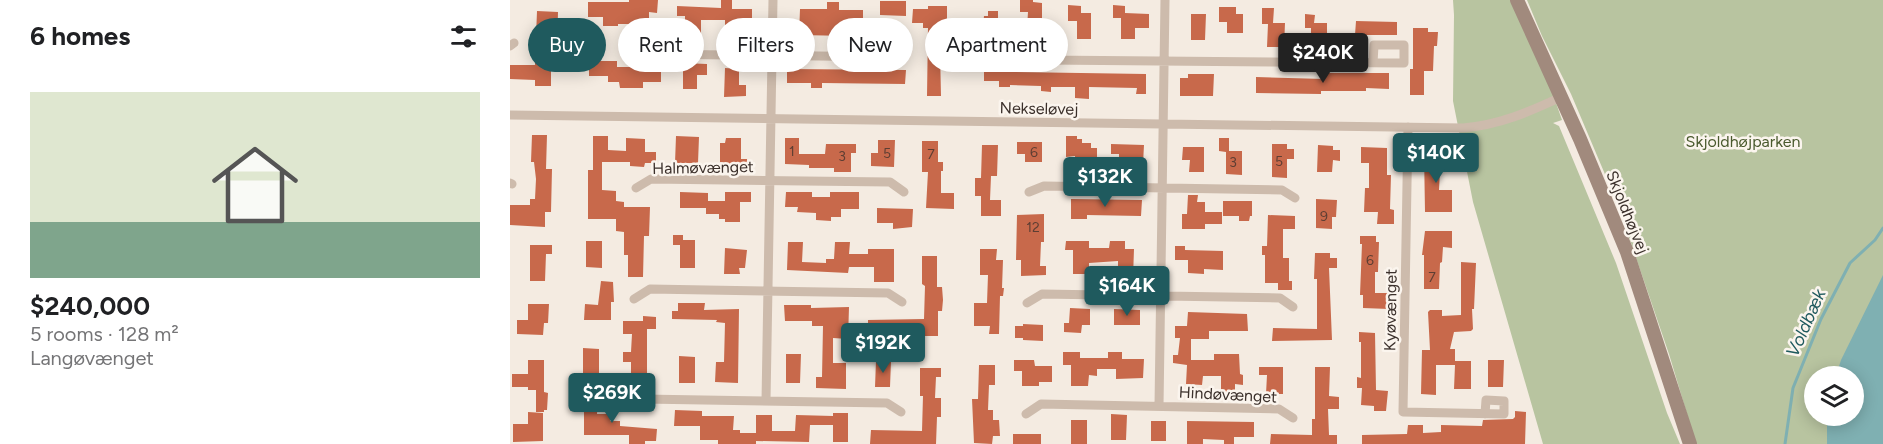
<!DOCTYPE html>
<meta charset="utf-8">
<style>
:root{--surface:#fff;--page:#f2f2f2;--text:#202124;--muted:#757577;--line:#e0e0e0;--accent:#1f5a5e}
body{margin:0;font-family:Figtree,sans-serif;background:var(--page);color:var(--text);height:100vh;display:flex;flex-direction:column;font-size:22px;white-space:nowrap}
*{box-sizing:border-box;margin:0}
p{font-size:20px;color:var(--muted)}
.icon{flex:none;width:33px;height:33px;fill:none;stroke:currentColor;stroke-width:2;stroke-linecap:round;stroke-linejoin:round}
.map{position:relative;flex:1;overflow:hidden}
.details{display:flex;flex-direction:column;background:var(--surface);width:510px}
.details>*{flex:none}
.top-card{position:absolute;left:18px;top:18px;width:570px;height:54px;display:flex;gap:12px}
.tools{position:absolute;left:1294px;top:366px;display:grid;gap:12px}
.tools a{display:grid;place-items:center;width:60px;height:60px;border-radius:50%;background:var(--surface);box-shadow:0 3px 15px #0003;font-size:30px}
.price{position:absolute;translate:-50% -51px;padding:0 14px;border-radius:6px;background:var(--accent);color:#fff;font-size:20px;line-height:39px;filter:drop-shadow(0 2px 3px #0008)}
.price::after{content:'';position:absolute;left:50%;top:36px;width:18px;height:14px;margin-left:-9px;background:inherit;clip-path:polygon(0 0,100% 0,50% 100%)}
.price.on{background:#222;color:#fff}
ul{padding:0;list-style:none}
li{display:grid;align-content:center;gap:12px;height:318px;padding:0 30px}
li+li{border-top:2px solid var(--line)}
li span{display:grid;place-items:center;height:186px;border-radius:0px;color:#555}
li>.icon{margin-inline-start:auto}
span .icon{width:108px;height:108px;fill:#fffc;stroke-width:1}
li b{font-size:26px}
h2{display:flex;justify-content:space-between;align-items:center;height:72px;padding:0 30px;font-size:26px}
.pill{padding:0 21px;border-radius:27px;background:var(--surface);box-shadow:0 3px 15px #0003;font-size:21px;line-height:54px}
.pill.on{background:var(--accent);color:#fff}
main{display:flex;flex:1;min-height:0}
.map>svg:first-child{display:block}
.green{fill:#b8c4a0;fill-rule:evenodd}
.water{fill:#7fb0b2}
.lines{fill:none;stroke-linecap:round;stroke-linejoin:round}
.stream{stroke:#7fb0b2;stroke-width:3}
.building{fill:#c8694b}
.street{stroke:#cdbbac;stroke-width:9}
.secondary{stroke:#a18a7d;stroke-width:14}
.labels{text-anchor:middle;stroke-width:5;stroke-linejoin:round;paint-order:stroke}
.number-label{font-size:14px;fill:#5e3e33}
.street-label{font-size:16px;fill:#3b302b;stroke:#fbf5ee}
.park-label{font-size:16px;fill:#4a5a2e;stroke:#fbf5ee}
.water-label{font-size:18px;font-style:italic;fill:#1f5a5e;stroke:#fbf5ee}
</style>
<main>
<section class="details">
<h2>6 homes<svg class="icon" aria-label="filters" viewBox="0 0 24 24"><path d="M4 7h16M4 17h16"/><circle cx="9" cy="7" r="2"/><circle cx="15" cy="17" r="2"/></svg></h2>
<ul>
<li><span style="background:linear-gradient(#dfe7d0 70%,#7fa58c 0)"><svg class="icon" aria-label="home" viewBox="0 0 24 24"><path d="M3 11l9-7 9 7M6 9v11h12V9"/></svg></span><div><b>$240,000</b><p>5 rooms · 128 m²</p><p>Langøvænget</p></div></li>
</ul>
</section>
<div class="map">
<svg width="1373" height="444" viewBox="0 0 1373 444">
<rect width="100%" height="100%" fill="#f4ebe1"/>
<path class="green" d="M943 0H1010L1052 120 1043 123 1049 126 1106 263 1157 413 1170 444H1033L963 202 943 101 944 15Z
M1017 0H1373V444H1186L1159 354 1108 205 1061 94 1032 36ZM1305 376H1344V416H1305Z"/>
<path class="water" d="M1373 275V444H1317V416H1344V376H1326L1331 360Z"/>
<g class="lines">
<path class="stream" d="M1275 444 1283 388 1311 319 1340 263 1365 240 1373 228"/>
</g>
<path class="building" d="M119 0H148L147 13 139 12V24H108V26H93V17H78V2H119Z
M211 0H222V9H242V21H230V37H215V20H191V33H175V16H167V6L211 8Z
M510 0H523V2L532 3V19H537V28H517L518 12H510Z
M370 1H396V16L370 15Z
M317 2H329V10H353V20H340V36L289 35 290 9H317Z
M558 5 571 6V13H581V39H567V21H558Z
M603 5 615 6V13L639 14V28H625V39H611V18H603Z
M418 6H437V51H430L431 96H417L418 28H413V23H402L403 9H418Z
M709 7H726V14H733V33H717V22H709Z
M752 8H764L763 23H775L774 47H757L758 24H752Z
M27 11 48 12 47 47H44V58H41V86H25V80L0 79V65H25V57H32L31 38 26 37Z
M478 11H488V42H484L483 67H500V72L636 74V94H626L627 88 579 87V99L565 98V87H541V92L531 91V86L500 85V87H489V81H474V66H469V52H466V43H471L474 16H478Z
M681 14H696L695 40H681Z
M795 14 805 15 804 23H817V49H801V28H795Z
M846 21 887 22V35H845Z
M903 28H918V32H928L927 46H924L923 71H914V95H900V69H903Z
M75 52H91L90 61H107V67H151V82H133V88H110L109 82H98V76H79V60H75Z
M173 63 197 64V75H187V89H173Z
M215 68 229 69V85H236V96L214 97Z
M277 69 396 70 395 84 312 83V88H301V83H277Z
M815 73H879V89L856 88V91H811V94L746 93V77L815 79Z
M678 74H704L703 96H670V78H678Z
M22 135H37L36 169H42L41 212H35V227L0 225V205H20V199H25L26 179 24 162H21Z
M83 136H98V150L116 151V138L135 139V152H146V163H135L134 167 120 166V162H92V190L106 191V201L114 202V207H140L139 236H134L133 277H118V255H114V232L106 231V219H78V170H83Z
M166 136 189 137 188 163H165Z
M556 136H567V139H572V143H581V148H587V157H581V163H565V156L556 157Z
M216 138H231V159H237V169H215V163L210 162V143H215Z
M275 138H289V154H315L316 144H346V153H341V172H324V168H299V165L275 164Z
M709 138H719V151H732V175L716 174V152L709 151Z
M368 140H385L384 167 361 166V153H368Z
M412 141H428V162H433V171H431V193H444V209L416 208 418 172H412Z
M507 142H532V162H515V154H507Z
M601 144 634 145 633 164H609V154H601Z
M762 144H777V149H784V159H777V178L762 177Z
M472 145H488L487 176H481L480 200H491V216H471V196H465V178H471Z
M808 145 823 146V150H830V161L823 160 822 172H807Z
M673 147H694V172H679L680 160H672Z
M851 147 877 148V175H881L880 209 884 210V224H867L868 212H854L855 188H859V163H851Z
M914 152 936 153 935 165H933V170H930L929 190H942V212H915Z
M170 192 198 193V201H215V192H241V202H230V222H215V219H209V214H196V208H170Z
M276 192H302V197H320V192H349V209H331V217H321V221L306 220V213L287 212 288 207H275Z
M678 195H688L687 202H695V212H712V224H695V229H672V214H677Z
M561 199 632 200 631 216 577 215V219H561Z
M806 199 827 200 826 217H822V229L806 228Z
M713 201H742V216H740L739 221H729V216H713Z
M367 208 403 209 402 227 383 229V223H367Z
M534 214V242H531L530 266H536V275L511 276V260H506L507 215Z
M758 215 785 216V229H773V258H779V281H782V290H768V283H755V255H752V246H757Z
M915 231H942V248L933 247 932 262 930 263 929 289H914V255H912Z
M163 235H173V240H185V268H170V245H163Z
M850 236H866V242H869L868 272H865V293H879V309L853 308V295H850L852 244H850Z
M76 241H92V268L76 267Z
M556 241H579V248H599L600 241H615V249H624L623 278H608V261L579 263V274H563V250H555Z
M278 242H293L292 262 316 263V259H324L325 242H340L339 254H358V249H384V282H364V267H339L338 273 277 270Z
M20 245H42V254H36L35 281H20Z
M665 246H675V250L713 251V270L694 269V274L678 273V260H665Z
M215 248 237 250 235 268H229L230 274H214Z
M470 249H487L486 260H493L492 288H494L493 296H490L489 334H479L480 326H464V303H477L478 275H470Z
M805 253H820V258H827V268H819L822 340 762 341 763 328 807 329V279H804Z
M412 256H427V287H432L433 300 432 311H428V336H413V333L392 332V342H382V333L366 332V330H358V320L414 319 415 286 412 284Z
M951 262 966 263 964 309H962L963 329 961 331 944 332 940 349H945V361H961V389H944L945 365H926V395L911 394 912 350H920L918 312 920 310H932V316L951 315Z
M91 281 103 282 104 302H101V320H74L75 304 88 305Z
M168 303H195L194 310 229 309 228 383 205 382 206 362H214L215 323 206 322 207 320 162 319V311H168Z
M18 304H39L38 323H34L33 335 7 334V320H18Z
M274 305H301V308L339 307 338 339 323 338V363H336V389L306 388V377H312L313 326H302V321H275Z
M560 308 580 309V325H572L571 333 554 332V323H559Z
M604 309 630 310V325H604Z
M678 312 737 314 738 331H699V339H681V360H704V354H729L730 374 733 375V385L725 384V392H711V376H693L692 385 676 384 677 365 663 363V355H668L670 338H665V326H677Z
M133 316 146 317V329H137V386H121V362H113V352H121L122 334H113V321H133Z
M513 324 533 325V341L513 340V338H505V326H513Z
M849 332 865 333 866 390 878 391 876 411H864V406L851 405 852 388H847V377L851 378V342H849Z
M73 348 89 349V376L73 375Z
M553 352H570V358H598V352H612V359H634L633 378 606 379V369H587V376L579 375 578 386H561V365H553Z
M276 354H291L290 383H276Z
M169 356 185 357V383H169Z
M18 360H34V392L38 393 37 410H34V412H26V390H18V387H2V374H18Z
M504 360H524L525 366H542V382H529V386H512V371H504Z
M978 360H994L993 387H978Z
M366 361H381L380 387H365Z
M469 365H485V385H479L478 410H483V420H489L490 436H483L482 444 464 443 462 399H468Z
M749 367H773V394H756L757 375H749Z
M805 367H820L819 396 829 397V409H818L819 435H827V444H760L761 434 802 435V419H805Z
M410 368H431V377H426L425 398H431V417H427L426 444H360L361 430 412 431 413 396H410Z
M74 393H88L87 414H100V421H110V426L147 429 146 441H135V444H119V435H74Z
M165 410 192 411V416H224L223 430H230V433H246V415H262V431H285L286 415 323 416V413H338V442H323V425H300L299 442 246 441V444H208V440H190V426H164Z
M1005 411 1016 412 1015 444H852V435L897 434 898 425H913V433L931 432V425L972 426 973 420 1003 419 1005 417Z
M18 412 33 413V441L3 442V424H18Z
M601 414 617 415 616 440H601Z
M561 420H577V444H561Z
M641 421H656V441H641Z
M677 421 744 422V437H724V444H714V440L693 439V444H677Z
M503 434H531V444H503Z"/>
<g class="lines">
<path class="street" d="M131 45 144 54 383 57 397 48
M0 46 4 43
M521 52 535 60 894 63V45H864L863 63
M0 115 953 128C989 125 1019 112 1051 97
M898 127 893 412 994 414V401L976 400 975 414
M0 183 2 184
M126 188 141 179 380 182 394 192
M519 192 534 186 772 190 785 198
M124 299 140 289 378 293 392 302
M517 303 532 294 770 298 783 307
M256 401 263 0
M124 406 133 399 377 403 391 412
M649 406 655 0
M516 414 531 404 769 409 783 418"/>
<path class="secondary" d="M1007 0 1070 139 1117 252 1180 444"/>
</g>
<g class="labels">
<g class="number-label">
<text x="282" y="156">1</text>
<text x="524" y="157">6</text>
<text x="377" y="158">5</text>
<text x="421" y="159">7</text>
<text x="332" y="161">3</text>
<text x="769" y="166">5</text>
<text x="723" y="167">3</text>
<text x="814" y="221">9</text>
<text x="523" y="232">12</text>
<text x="860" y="265">6</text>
<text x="922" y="282">7</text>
</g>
<g class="street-label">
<text transform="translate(529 108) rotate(1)" y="6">Nekseløvej</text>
<text transform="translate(193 167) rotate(-1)" y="6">Halmøvænget</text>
<text transform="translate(1118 212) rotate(68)" y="6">Skjoldhøjvej</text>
<text transform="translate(880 310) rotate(-89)" y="6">Kyøvænget</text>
<text transform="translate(718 394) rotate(3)" y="6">Hindøvænget</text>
</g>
<g class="park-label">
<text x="1233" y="147">Skjoldhøjparken</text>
</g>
<g class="water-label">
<text transform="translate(1296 323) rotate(-66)" y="6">Voldbæk</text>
</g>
</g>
</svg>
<div class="tools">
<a><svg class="icon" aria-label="layers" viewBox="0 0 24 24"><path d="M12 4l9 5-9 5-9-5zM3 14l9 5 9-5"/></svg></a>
</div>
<b class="price on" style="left:813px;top:84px">$240K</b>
<b class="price" style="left:926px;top:184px">$140K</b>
<b class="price" style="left:595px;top:208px">$132K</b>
<b class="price" style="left:617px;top:317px">$164K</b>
<b class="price" style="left:373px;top:374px">$192K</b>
<b class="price" style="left:102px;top:424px">$269K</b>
<div class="top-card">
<a class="pill on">Buy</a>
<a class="pill">Rent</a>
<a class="pill">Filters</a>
<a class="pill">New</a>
<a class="pill">Apartment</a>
</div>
</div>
</main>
